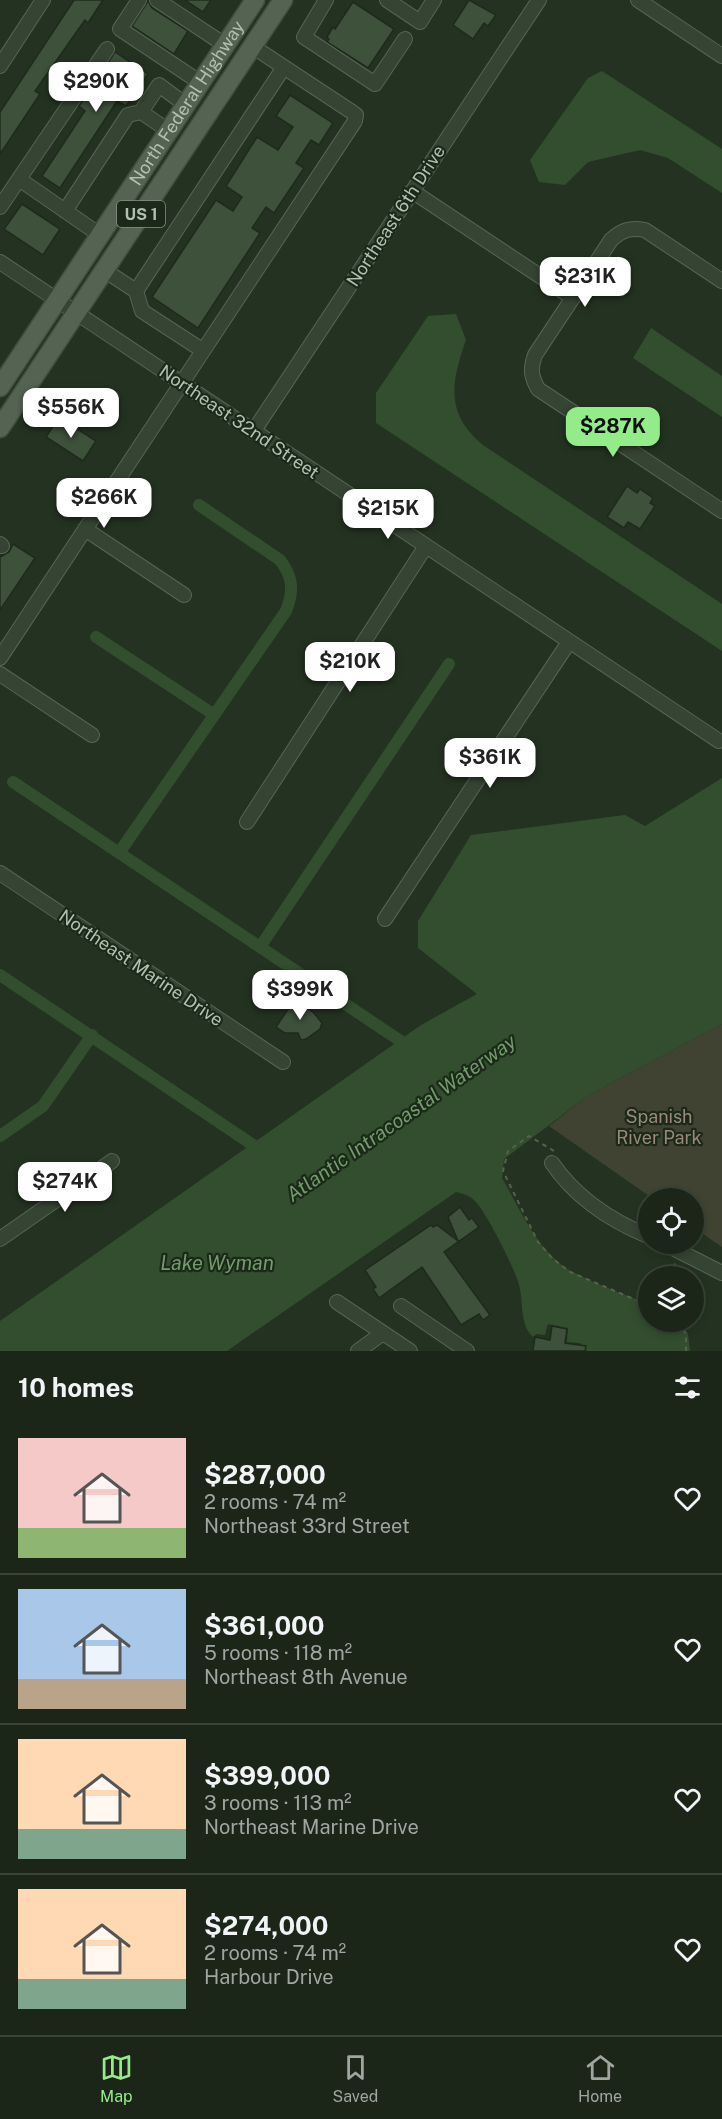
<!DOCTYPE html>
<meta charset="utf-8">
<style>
:root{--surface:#1b2619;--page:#283226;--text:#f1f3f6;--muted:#a0a5a2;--line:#394338;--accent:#93eb8a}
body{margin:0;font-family:"Public Sans",sans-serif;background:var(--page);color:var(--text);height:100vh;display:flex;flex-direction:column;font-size:22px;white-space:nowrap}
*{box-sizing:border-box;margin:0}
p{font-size:20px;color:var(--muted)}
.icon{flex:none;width:33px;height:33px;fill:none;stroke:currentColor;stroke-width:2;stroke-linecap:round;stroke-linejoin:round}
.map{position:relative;height:1351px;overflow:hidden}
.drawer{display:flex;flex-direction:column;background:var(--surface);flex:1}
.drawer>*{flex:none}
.controls{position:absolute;left:638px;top:1188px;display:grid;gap:12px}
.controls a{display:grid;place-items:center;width:66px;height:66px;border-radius:50%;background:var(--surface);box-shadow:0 3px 9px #0003,0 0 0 2px var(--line);font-size:30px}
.price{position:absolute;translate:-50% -51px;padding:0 14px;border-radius:12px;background:#fff;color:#222;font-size:20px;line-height:39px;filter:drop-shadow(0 2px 3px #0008)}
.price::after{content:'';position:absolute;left:50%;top:36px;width:18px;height:14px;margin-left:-9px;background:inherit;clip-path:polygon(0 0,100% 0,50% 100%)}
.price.on{background:var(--accent);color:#111}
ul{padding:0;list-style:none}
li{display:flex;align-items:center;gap:18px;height:150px;padding:0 18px}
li+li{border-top:2px solid var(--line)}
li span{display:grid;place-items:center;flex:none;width:168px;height:120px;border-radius:0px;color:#555}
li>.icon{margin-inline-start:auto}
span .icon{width:72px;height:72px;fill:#fffc;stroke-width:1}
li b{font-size:26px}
h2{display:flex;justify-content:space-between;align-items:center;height:72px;padding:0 18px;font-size:26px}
.dock{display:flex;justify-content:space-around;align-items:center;height:84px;border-top:2px solid var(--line);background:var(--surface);font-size:16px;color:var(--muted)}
.dock a{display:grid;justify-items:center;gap:3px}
.dock .on{color:var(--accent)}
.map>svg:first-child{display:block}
.green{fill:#404331}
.water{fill:#324e2e}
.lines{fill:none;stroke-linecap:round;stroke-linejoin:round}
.canal{stroke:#324e2e;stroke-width:12}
.building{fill:#3e513b;stroke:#1e2b1c;stroke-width:1.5}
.minor-casing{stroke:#576555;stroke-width:16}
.major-casing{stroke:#404e3e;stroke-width:21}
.path{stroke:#58604e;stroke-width:2;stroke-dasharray:4.5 4.5;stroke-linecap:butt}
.minor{stroke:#364434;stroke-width:14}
.major{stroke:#556452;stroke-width:18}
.labels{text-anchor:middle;stroke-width:4.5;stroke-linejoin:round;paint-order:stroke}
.shield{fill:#1c291a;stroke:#849382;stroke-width:1.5}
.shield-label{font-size:16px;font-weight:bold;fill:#b0c1af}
.street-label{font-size:18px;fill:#b0c1af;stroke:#1c291a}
.park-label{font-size:18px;fill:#998a78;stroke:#1c291a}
.water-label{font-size:20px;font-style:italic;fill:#729d6b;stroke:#1c291a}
</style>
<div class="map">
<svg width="722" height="1351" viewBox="0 0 722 1351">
<rect width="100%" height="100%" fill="#243321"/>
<path class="green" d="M722 1024V1247L693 1227V1198H652L549 1126 589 1095Z"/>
<path class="water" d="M602 71 722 149V193L668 158 640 150 588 162 565 185 539 182 530 160 588 78Z
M456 314 466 340C451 383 445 413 483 445L722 604V651L376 423V393L428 316Z
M651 328 722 376V417L633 358Z
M722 778V1024L589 1095 504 1159 502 1178C521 1211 539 1255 575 1273 598 1285 624 1294 648 1304V1322H681L688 1334 690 1351H587L580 1343 567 1342 568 1328 548 1324 545 1335 536 1334 533 1337C519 1324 524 1303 519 1285 515 1269 487 1214 476 1202 471 1196 464 1194 456 1192L227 1351H0V1321L421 1025 477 994 418 948V921L471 835 625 815 645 826Z"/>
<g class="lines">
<path class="canal" d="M96 637 213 714
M13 782 411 1048
M119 853 286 611C294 591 293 577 280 560L199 505
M260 947 449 664
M0 975 265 1153
M0 1136 43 1106 92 1035"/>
</g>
<path class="building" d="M74 0H103L88 23 85 20 35 91 40 94 0 154V112Z
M185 0H211L203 12Z
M469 0 496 15 488 26 484 23 473 39 453 25Z
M148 1 152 8 188 31 174 54 132 26Z
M353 2 394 29 368 68 327 42 329 39 327 37 333 27 335 29Z
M115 52 148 74 126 106 117 101 60 188 42 176 85 111 79 106Z
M290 95 333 123 319 145 311 140 296 163 304 168 274 213 266 207 252 228 260 233 198 328 152 297 216 200 233 211 242 197 226 186 257 137 278 150 293 127 276 116Z
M22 204 60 229 43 255 4 229Z
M59 417 96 441 83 461 46 437Z
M627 486 637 493 640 489 653 498 650 503 655 506 640 529 628 522 624 528 607 517Z
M13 544 35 558 0 610V557L9 552Z
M295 999 314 1013 322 1023 320 1029 306 1039 301 1040 298 1033H285L276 1027Z
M460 1207 469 1220 472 1218 479 1227 444 1252 490 1315 483 1320 479 1314 461 1325 422 1267 379 1298 373 1289 376 1287 365 1270 431 1225 433 1227 437 1225 458 1241 448 1217Z
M552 1326 567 1329 565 1343 586 1346 585 1351H533L535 1337 550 1340Z"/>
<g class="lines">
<defs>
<path id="minor" d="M139 0 120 29 201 83
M157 0 225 45
M326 0 304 37 375 84 405 39
M387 0 420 22 434 0
M638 0 722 56
M0 66 43 0
M141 112 159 85 186 105
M19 179 100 235
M412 191 573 298
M0 207 107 49
M65 211 128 115 141 112 169 131
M0 262 719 741
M104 270 136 291 142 311 202 350
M722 281 645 230C630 227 622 230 611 240L535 355C530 369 531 376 538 389L722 511
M136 291 284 67
M253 432 539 0
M85 529 184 595
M0 544 2 546
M0 658 355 121 356 115 352 112 252 46
M0 674 92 735
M247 822 426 546
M0 873 283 1062
M385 919 569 642
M552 1163C576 1198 609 1220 648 1236
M0 1239 112 1161
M665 1244 722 1273
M337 1302 410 1351
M401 1306 467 1351
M358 1351 383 1333"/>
<g id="major">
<path id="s1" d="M0 387 255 0"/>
<path d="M0 428 283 0"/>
</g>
</defs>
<use href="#minor" class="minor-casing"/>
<use href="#major" class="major-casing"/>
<path class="path" d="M554 1151 529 1136 508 1151 503 1171 538 1242 553 1259 570 1272 648 1305
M670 1276 676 1262
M678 1322 686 1334V1351"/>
<use href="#minor" class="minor"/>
<use href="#major" class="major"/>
</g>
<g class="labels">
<rect class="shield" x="117" y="201" width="48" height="26" rx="4.5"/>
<g class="shield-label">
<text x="141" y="220">US 1</text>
</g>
<g class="street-label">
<text dy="6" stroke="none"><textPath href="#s1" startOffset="340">North Federal Highway</textPath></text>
<text transform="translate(396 216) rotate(-57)" y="6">Northeast 6th Drive</text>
<text transform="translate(239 422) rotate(34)" y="6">Northeast 32nd Street</text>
<text transform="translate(141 968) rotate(34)" y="6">Northeast Marine Drive</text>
</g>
<g class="park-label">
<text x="659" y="1123">Spanish<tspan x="659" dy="21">River Park</tspan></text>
</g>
<g class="water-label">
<text transform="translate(401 1118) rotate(-35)" y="7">Atlantic Intracoastal Waterway</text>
<text x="217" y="1270">Lake Wyman</text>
</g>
</g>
</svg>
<div class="controls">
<a><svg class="icon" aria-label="locate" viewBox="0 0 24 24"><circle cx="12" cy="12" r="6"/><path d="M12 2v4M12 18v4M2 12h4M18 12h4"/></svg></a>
<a><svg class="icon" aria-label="layers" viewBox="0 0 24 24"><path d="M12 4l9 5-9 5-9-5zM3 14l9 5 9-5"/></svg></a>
</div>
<b class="price" style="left:96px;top:113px">$290K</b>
<b class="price" style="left:585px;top:308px">$231K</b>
<b class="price" style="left:71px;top:439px">$556K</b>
<b class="price on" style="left:613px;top:458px">$287K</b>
<b class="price" style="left:104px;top:529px">$266K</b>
<b class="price" style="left:388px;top:540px">$215K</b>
<b class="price" style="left:350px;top:693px">$210K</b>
<b class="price" style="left:490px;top:789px">$361K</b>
<b class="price" style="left:300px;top:1021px">$399K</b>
<b class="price" style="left:65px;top:1213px">$274K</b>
</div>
<section class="drawer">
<h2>10 homes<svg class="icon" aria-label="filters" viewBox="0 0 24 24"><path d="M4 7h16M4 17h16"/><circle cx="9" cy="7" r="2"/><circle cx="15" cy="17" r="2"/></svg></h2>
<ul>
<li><span style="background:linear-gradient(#f6c9c9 75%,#8fb573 0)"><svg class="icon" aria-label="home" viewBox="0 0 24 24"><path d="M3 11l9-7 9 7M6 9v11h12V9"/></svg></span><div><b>$287,000</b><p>2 rooms · 74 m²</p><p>Northeast 33rd Street</p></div><svg class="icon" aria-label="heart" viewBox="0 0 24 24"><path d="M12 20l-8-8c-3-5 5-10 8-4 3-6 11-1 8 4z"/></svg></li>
<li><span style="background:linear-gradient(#a9c7e8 75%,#b9a48a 0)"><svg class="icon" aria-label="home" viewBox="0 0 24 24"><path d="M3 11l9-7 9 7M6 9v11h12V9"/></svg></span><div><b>$361,000</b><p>5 rooms · 118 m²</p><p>Northeast 8th Avenue</p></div><svg class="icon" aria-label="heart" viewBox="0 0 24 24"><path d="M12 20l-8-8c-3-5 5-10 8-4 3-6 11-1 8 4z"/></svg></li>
<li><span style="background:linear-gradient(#ffd9b3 75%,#7fa58c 0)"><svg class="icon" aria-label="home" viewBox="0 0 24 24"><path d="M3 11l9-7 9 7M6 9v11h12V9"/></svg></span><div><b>$399,000</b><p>3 rooms · 113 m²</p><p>Northeast Marine Drive</p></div><svg class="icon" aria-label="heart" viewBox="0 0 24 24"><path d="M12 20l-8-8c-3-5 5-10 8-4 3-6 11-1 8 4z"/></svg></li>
<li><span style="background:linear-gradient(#ffd9b3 75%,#7fa58c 0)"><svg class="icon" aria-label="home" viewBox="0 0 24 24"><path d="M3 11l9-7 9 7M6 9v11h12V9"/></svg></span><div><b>$274,000</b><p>2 rooms · 74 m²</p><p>Harbour Drive</p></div><svg class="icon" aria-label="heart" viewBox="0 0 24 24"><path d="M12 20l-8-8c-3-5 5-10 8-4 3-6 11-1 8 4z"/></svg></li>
</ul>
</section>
<nav class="dock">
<a class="on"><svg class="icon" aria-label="map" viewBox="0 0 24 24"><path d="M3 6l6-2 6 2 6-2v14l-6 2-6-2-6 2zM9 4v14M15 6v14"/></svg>Map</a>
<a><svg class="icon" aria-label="saved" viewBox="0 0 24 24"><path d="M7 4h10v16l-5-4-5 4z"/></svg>Saved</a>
<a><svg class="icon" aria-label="home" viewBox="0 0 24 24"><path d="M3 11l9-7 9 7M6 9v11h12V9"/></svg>Home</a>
</nav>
